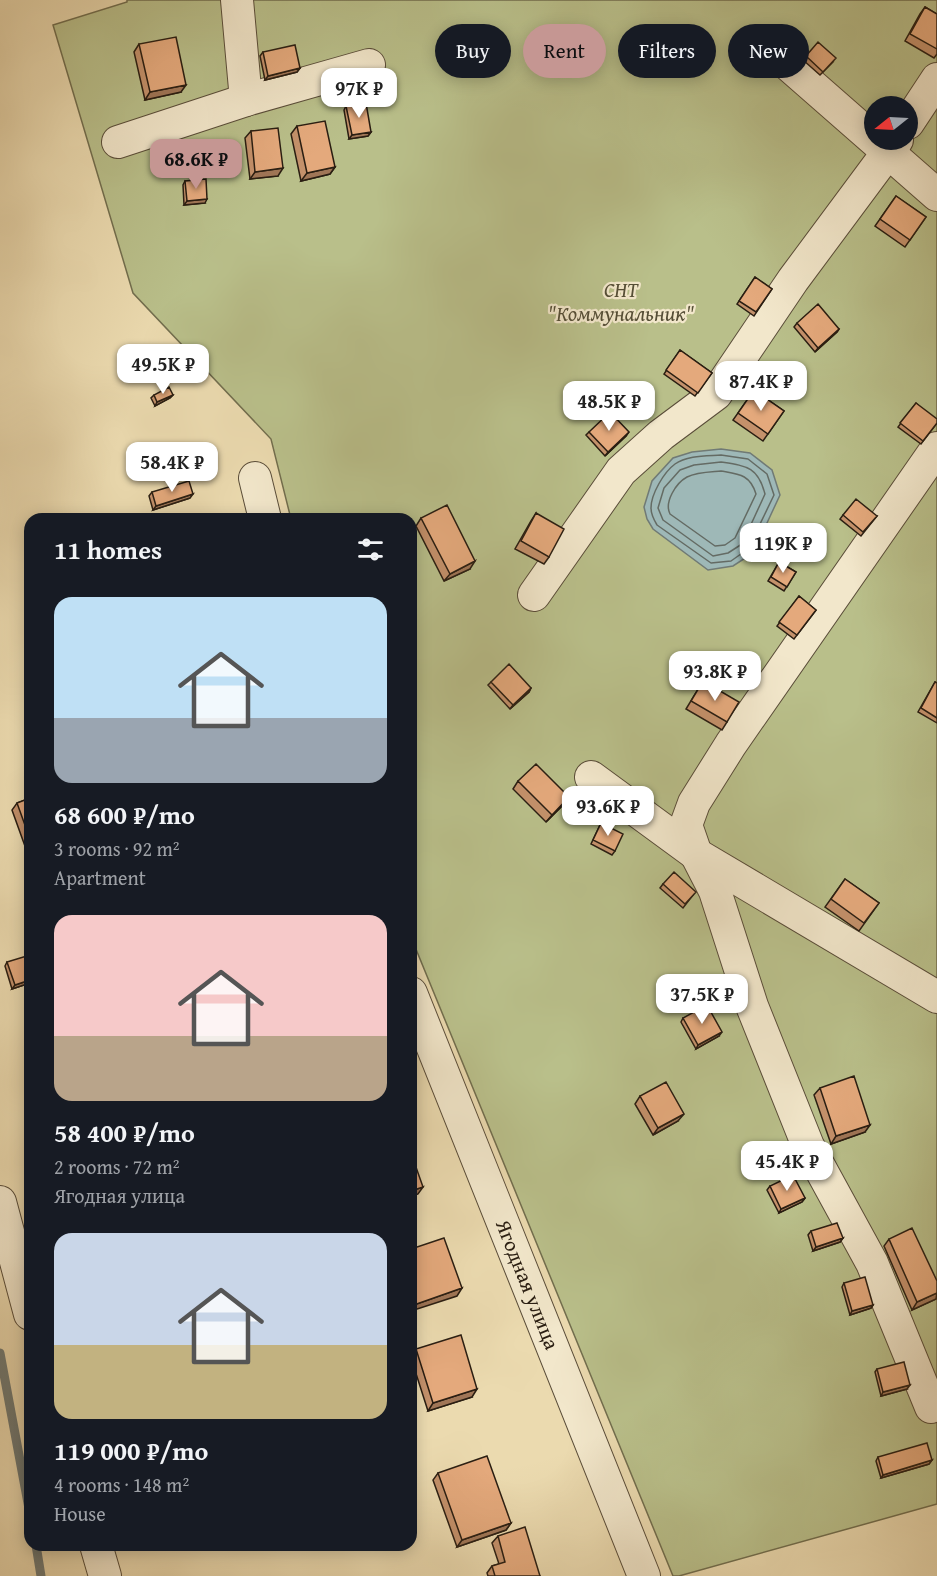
<!DOCTYPE html>
<meta charset="utf-8">
<style>
:root{--surface:#171b24;--page:#242831;--text:#f1f3f6;--muted:#9ea1a6;--accent:#c59692}
body{margin:0;font-family:"Gentium Book Plus",serif;background:var(--page);color:var(--text);height:100vh;display:flex;flex-direction:column;font-size:22px;white-space:nowrap}
*{box-sizing:border-box;margin:0}
p{font-size:20px;color:var(--muted)}
.icon{flex:none;width:33px;height:33px;fill:none;stroke:currentColor;stroke-width:2;stroke-linecap:round;stroke-linejoin:round}
.map{position:relative;flex:1;overflow:hidden}
.sheet{position:absolute;left:24px;top:513px;width:393px;height:1038px;display:flex;flex-direction:column;background:var(--surface);border-radius:18px;box-shadow:0 3px 15px #0003}
.sheet>*{flex:none}
.hud{position:absolute;left:435px;top:24px;width:411px;height:54px;display:flex;gap:12px}
.needle{width:39px;rotate:252deg}
.fabs{position:absolute;left:864px;top:96px;display:grid;gap:12px}
.fabs a{display:grid;place-items:center;width:54px;height:54px;border-radius:50%;background:var(--surface);box-shadow:0 3px 15px #0003;font-size:30px}
.price{position:absolute;translate:-50% -51px;padding:0 14px;border-radius:12px;background:#fff;color:#222;font-size:20px;line-height:39px;filter:drop-shadow(0 2px 3px #0008)}
.price::after{content:'';position:absolute;left:50%;top:36px;width:18px;height:14px;margin-left:-9px;background:inherit;clip-path:polygon(0 0,100% 0,50% 100%)}
.price.current{background:var(--accent);color:#111}
ul{padding:0;list-style:none}
li{display:grid;align-content:center;gap:12px;height:318px;padding:0 30px}
li span{display:grid;place-items:center;height:186px;border-radius:18px;color:#555}
li>.icon{margin-inline-start:auto}
span .icon{width:108px;height:108px;fill:#fffc;stroke-width:1}
li b{font-size:26px}
h2{display:flex;justify-content:space-between;align-items:center;height:72px;padding:0 30px;font-size:26px}
.chip{padding:0 21px;border-radius:27px;background:var(--surface);box-shadow:0 3px 15px #0003;font-size:21px;line-height:54px}
.chip.current{background:var(--accent);color:#111}
.map>svg:first-child{display:block}
.green{fill:#b9bf8a;stroke:#726e4e;stroke-width:1.5;fill-rule:evenodd}
.water{fill:#9eb8b7;stroke:#707a75;stroke-width:1.5}
.lines{fill:none;stroke-linecap:round;stroke-linejoin:round}
.shore{stroke:#646b64;stroke-width:1.5}
.stream{stroke:#707a75;stroke-width:9}
.minor-casing{stroke:#5a4d39;stroke-width:34}
.minor{stroke:#f2e7cb;stroke-width:32}
.wall{fill:#c4916b;stroke:#2a1e12;stroke-width:1.5}
.shaded-wall{fill:#a07657;stroke:#2a1e12;stroke-width:1.5}
.building{fill:#e4a97c;stroke:#2a1e12;stroke-width:1.5}
.labels{text-anchor:middle;stroke-width:4.5;stroke-linejoin:round;paint-order:stroke}
.park-label{font-size:21px;font-style:italic;fill:#554e36;stroke:#f2e7cb}
.street-label{font-size:21px;fill:#2a1e12;stroke:#f2e7cb}
</style>
<div class="map">
<svg width="937" height="1576" viewBox="0 0 937 1576">
<rect width="100%" height="100%" fill="#ebdaaf"/>
<filter id="stains"><feTurbulence type="fractalNoise" baseFrequency=".00333" numOctaves="4"/><feColorMatrix values="0 0 0 0 .2 0 0 0 0 .09 0 0 0 0 .02 0 0 0 .5 -.17"/></filter>
<radialGradient id="worn" r=".72"><stop offset=".6" stop-color="#630" stop-opacity="0"/><stop offset="1" stop-color="#630" stop-opacity=".3"/></radialGradient>
<path class="green" d="M127 0H937V1504L679 1576H673L411 937V519H291L271 439 133 293 53 25 127 2ZM874 106H908V140H874Z"/>
<path class="water" d="M721 449 750 453 772 470 780 495 753 553 733 566 708 570 653 529 647 519 644 507 652 481 673 458 692 452Z"/>
<g class="lines">
<path class="shore" d="M721 455 748 459 767 474 774 495 748 549 731 561 711 563 657 525C654 520 651 514 651 508 651 494 664 472 675 464 687 455 707 456 721 455Z
M721 462C747 466 758 467 765 494L742 544 728 553 713 556 663 520 658 508 664 488 680 470 694 465Z
M721 471C738 474 750 474 756 494L735 538 725 545 715 546 670 514C664 502 676 483 687 477 697 472 710 472 721 471Z"/>
<path class="stream" d="M0 1353 30 1514
M36 1545 41 1576"/>
<defs>
<g id="minor">
<path d="M237 0 246 100"/>
<path d="M767 46 937 195"/>
<path d="M908 123 937 79"/>
<path d="M118 142 246 100 369 65"/>
<path d="M255 478 265 519"/>
<path d="M534 595 621 471 661 435 716 394 793 280 897 140"/>
<path d="M591 777 696 854 937 997"/>
<path id="s1" d="M411 993 644 1576"/>
<path d="M0 1202 30 1314"/>
<path d="M931 1407 872 1263 808 1146 752 1006 715 891 696 854 686 825 694 803 731 744 937 448"/>
<path d="M96 1545 105 1576"/>
</g>
</defs>
<use href="#minor" class="minor-casing"/>
<use href="#minor" class="minor"/>
</g>
<path class="wall" d="M925 7 937 14V54L934 58 905 41 920 14Z
M139 44 181 92 145 100 134 52Z
M263 52 300 68 297 72 265 80 260 56Z
M806 56 833 62 820 75 803 60Z
M346 106 371 132 368 136 349 139 344 110Z
M297 126 335 167 330 174 301 181 291 134Z
M251 131 278 176 250 179 245 138Z
M185 181 205 203 184 205 183 185Z
M896 196 926 217 905 247 875 226Z
M755 277 772 289 754 316 737 304Z
M797 323 839 329 837 332 815 352 794 327Z
M680 350 712 373 695 396 664 374Z
M754 390 784 411 763 441 733 420Z
M154 395H173L170 398 155 406 151 398Z
M916 403 937 423 921 444 898 427Z
M589 432 626 436 605 456 586 435Z
M152 492 190 498 153 510 149 496Z
M536 513 549 557 544 564 515 549 531 521Z
M843 515 877 516 861 536 840 519Z
M421 518 470 569 444 581 416 526Z
M779 562 796 572 784 591 768 581Z
M799 596 816 610 794 639 777 626Z
M703 681 727 722 722 730 686 709Z
M491 682 531 688 529 692 510 709 488 685Z
M935 682 937 683V723L918 712Z
M518 781 564 804 546 822 513 789Z
M30 798V860L12 810 17 803Z
M601 823 615 851 612 855 591 844Z
M845 879 879 903 859 931 825 907Z
M663 884 693 895 683 908 660 888Z
M30 905V926L26 911Z
M7 962 30 983 12 989 5 966Z
M683 1018 719 1036 696 1049 681 1022Z
M820 1088 865 1132 831 1144 814 1095Z
M640 1096 678 1121 653 1135 635 1104Z
M770 1186 805 1198 802 1202 779 1213 767 1190Z
M811 1231 843 1238 840 1242 813 1251 808 1235Z
M889 1239 937 1281 936 1299 912 1310 884 1246Z
M844 1283 873 1305 871 1308 850 1315 842 1287Z
M416 1349 472 1397 428 1411 411 1358V1356Z
M877 1369 907 1389 881 1396 875 1372Z
M878 1457 932 1460 929 1464 881 1478 876 1461Z
M438 1473 511 1523 506 1530 457 1547 433 1480Z
M498 1536 540 1576H488L487 1573 492 1566 499 1564 492 1543Z"/>
<path class="shaded-wall" d="M300 68 297 72 265 80 268 76Z
M186 85 181 92 145 100 150 92Z
M371 132 368 136 349 139 352 135Z
M335 167 330 174 301 181 307 173Z
M283 168 278 176 250 179 255 172Z
M207 199 205 203 184 205 187 201Z
M839 329 837 332 815 352 818 348Z
M173 395 170 398 155 406 157 402Z
M629 432 626 436 605 456 608 452Z
M193 494 190 498 153 510 156 506Z
M475 561 470 569 444 581 450 574Z
M531 688 529 692 510 709 513 705Z
M569 797 564 804 546 822 552 815Z
M30 980V983L12 989 15 985Z
M722 1032 719 1036 696 1049 698 1045Z
M684 1114 678 1121 653 1135 658 1128Z
M870 1125 865 1132 831 1144 836 1136Z
M423 1187 418 1194 411 1197V1191Z
M805 1198 802 1202 779 1213 781 1209Z
M843 1238 840 1242 813 1251 816 1247Z
M462 1288 457 1296 411 1311V1306Z
M937 1293 936 1299 912 1310 917 1302Z
M873 1305 871 1308 850 1315 852 1311Z
M910 1385 907 1389 881 1396 883 1392Z
M477 1389 472 1397 428 1411 433 1403Z
M932 1460 929 1464 881 1478 883 1475Z
M511 1523 506 1530 457 1547 462 1540Z"/>
<path class="building" d="M925 7 937 14V49L910 34Z
M176 37 186 85 150 92 139 44Z
M818 42 836 58 823 72 806 56Z
M295 45 300 68 268 76 263 52Z
M366 103 371 132 352 135 346 106Z
M325 121 335 167 307 173 297 126Z
M278 128 283 168 255 172 251 131Z
M206 179 207 199 187 201 185 181Z
M896 196 926 217 910 240 880 219Z
M755 277 772 289 756 312 739 301Z
M818 304 839 329 818 348 797 323Z
M680 350 712 373 698 393 666 370Z
M169 387 173 395 157 402 154 395Z
M754 390 784 411 768 434 738 413Z
M916 403 937 419V423L923 441 900 423Z
M610 412 629 432 608 452 589 432Z
M189 481 193 494 156 506 152 492Z
M856 499 877 516 863 532 843 515Z
M447 505 475 561 450 574 421 518Z
M536 513 564 529 549 557 521 541Z
M779 562 796 572 787 587 771 577Z
M799 596 816 610 797 635 779 622Z
M509 664 531 688 513 705 491 682Z
M703 681 739 702 727 722 691 701Z
M935 682 937 683V718L921 708Z
M536 764 569 797 552 815 518 781Z
M30 798V839L17 803Z
M601 823 623 834 615 851 593 840Z
M674 872 696 892 685 904 663 884Z
M845 879 879 903 864 923 831 899Z
M30 955V980L15 985 7 962Z
M707 1005 722 1032 698 1045 683 1018Z
M854 1076 870 1125 836 1136 820 1088Z
M666 1082 684 1114 658 1128 640 1096Z
M411 1153 423 1187 411 1191Z
M793 1175 805 1198 781 1209 770 1186Z
M837 1223 843 1238 816 1247 811 1231Z
M912 1228 937 1281V1293L917 1302 889 1239Z
M444 1238 462 1288 411 1306V1249Z
M865 1277 873 1305 852 1311 844 1283Z
M461 1335 477 1389 433 1403 416 1349Z
M904 1362 910 1385 883 1392 877 1369Z
M927 1443 932 1460 883 1475 878 1457Z
M487 1456 511 1523 462 1540 438 1473Z
M525 1527 540 1576H495L492 1566 505 1562 498 1536Z"/>
<g class="labels">
<g class="park-label">
<text x="621" y="297">СНТ<tspan x="621" dy="24">"Коммунальник"</tspan></text>
</g>
<g class="street-label">
<text dy="7" stroke="none"><textPath href="#s1" startOffset="314">Ягодная улица</textPath></text>
</g>
</g>
<rect width="100%" height="100%" filter="url(#stains)"/>
<rect width="100%" height="100%" fill="url(#worn)"/>
</svg>
<div class="fabs">
<a><svg class="needle" viewBox="-14 -14 28 28"><path d="M0-13l5 13h-10z" fill="#e53935"/><path d="M0 13l5-13h-10z" fill="#9ea1a6"/></svg></a>
</div>
<b class="price" style="left:359px;top:119px">97K ₽</b>
<b class="price current" style="left:196px;top:190px">68.6K ₽</b>
<b class="price" style="left:163px;top:395px">49.5K ₽</b>
<b class="price" style="left:761px;top:412px">87.4K ₽</b>
<b class="price" style="left:609px;top:432px">48.5K ₽</b>
<b class="price" style="left:172px;top:493px">58.4K ₽</b>
<b class="price" style="left:783px;top:574px">119K ₽</b>
<b class="price" style="left:715px;top:702px">93.8K ₽</b>
<b class="price" style="left:608px;top:837px">93.6K ₽</b>
<b class="price" style="left:702px;top:1025px">37.5K ₽</b>
<b class="price" style="left:787px;top:1192px">45.4K ₽</b>
<div class="hud">
<a class="chip">Buy</a>
<a class="chip current">Rent</a>
<a class="chip">Filters</a>
<a class="chip">New</a>
</div>
<section class="sheet">
<h2>11 homes<svg class="icon" aria-label="filters" viewBox="0 0 24 24"><path d="M4 7h16M4 17h16"/><circle cx="9" cy="7" r="2"/><circle cx="15" cy="17" r="2"/></svg></h2>
<ul>
<li><span style="background:linear-gradient(#bfe0f5 65%,#9aa5b1 0)"><svg class="icon" aria-label="home" viewBox="0 0 24 24"><path d="M3 11l9-7 9 7M6 9v11h12V9"/></svg></span><div><b>68 600 ₽/mo</b><p>3 rooms · 92 m²</p><p>Apartment</p></div></li>
<li><span style="background:linear-gradient(#f6c9c9 65%,#b9a48a 0)"><svg class="icon" aria-label="home" viewBox="0 0 24 24"><path d="M3 11l9-7 9 7M6 9v11h12V9"/></svg></span><div><b>58 400 ₽/mo</b><p>2 rooms · 72 m²</p><p>Ягодная улица</p></div></li>
<li><span style="background:linear-gradient(#c9d6e8 60%,#c2b280 0)"><svg class="icon" aria-label="home" viewBox="0 0 24 24"><path d="M3 11l9-7 9 7M6 9v11h12V9"/></svg></span><div><b>119 000 ₽/mo</b><p>4 rooms · 148 m²</p><p>House</p></div></li>
</ul>
</section>
</div>
